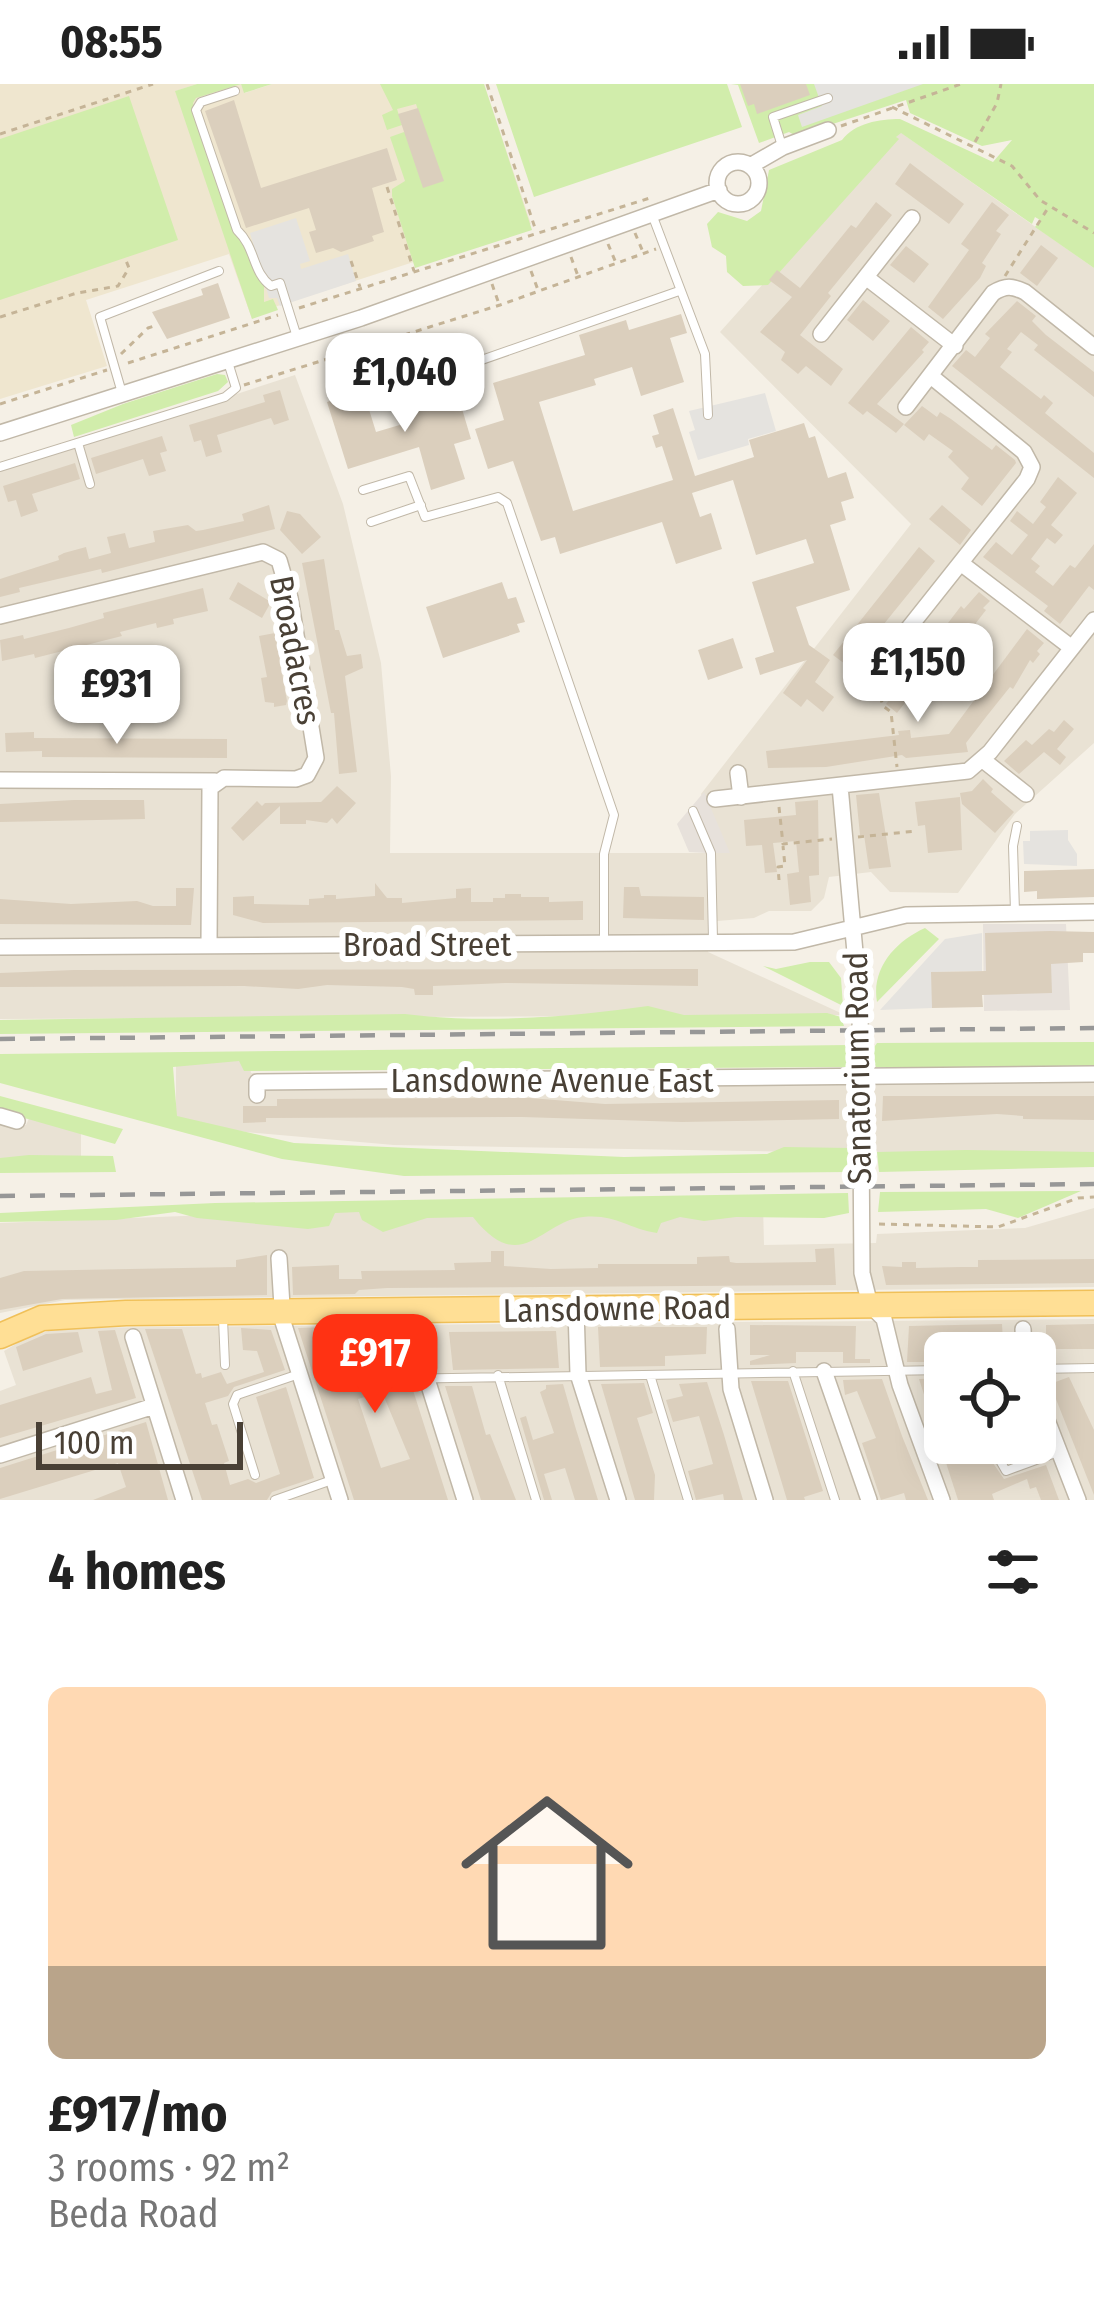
<!DOCTYPE html>
<meta charset="utf-8">
<style>
:root{--surface:#fff;--page:#f6f6f6;--text:#222;--muted:#767676;--accent:#ff3213}
body{margin:0;font-family:"Fira Sans Condensed",sans-serif;background:var(--page);color:var(--text);height:100vh;display:flex;flex-direction:column;font-size:45px;white-space:nowrap}
*{box-sizing:border-box;margin:0}
p{font-size:39px;color:var(--muted)}
.icon{flex:none;width:66px;height:66px;fill:none;stroke:currentColor;stroke-width:2;stroke-linecap:round;stroke-linejoin:round}
.map{position:relative;height:1416px;overflow:hidden}
.details{display:flex;flex-direction:column;background:var(--surface);flex:1}
.details>*{flex:none}
.tools{position:absolute;left:924px;top:1248px;display:grid;gap:24px}
.tools a{display:grid;place-items:center;width:132px;height:132px;border-radius:18px;background:var(--surface);box-shadow:0 6px 30px #0003;font-size:60px}
.scale{position:absolute;left:36px;bottom:30px;width:207px;box-sizing:border-box;padding-left:12px;border:6px solid #494035;border-top:0;font-size:33px;line-height:42px;white-space:nowrap;color:#494035;-webkit-text-stroke:9px #fff;paint-order:stroke}
.price{position:absolute;translate:-50% -102px;padding:0 27px;border-radius:24px;background:#fff;color:#222;font-size:39px;line-height:78px;filter:drop-shadow(0 3px 6px #0008)}
.price::after{content:'';position:absolute;left:50%;top:72px;width:36px;height:27px;margin-left:-18px;background:inherit;clip-path:polygon(0 0,100% 0,50% 100%)}
.price.selected{background:var(--accent);color:#fff}
ul{padding:0;list-style:none}
li{display:grid;align-content:center;gap:24px;height:636px;padding:0 48px}
li span{display:grid;place-items:center;height:372px;border-radius:18px;color:#555}
li>.icon{margin-inline-start:auto}
span .icon{width:216px;height:216px;fill:#fffc;stroke-width:1}
li b{font-size:51px}
h2{display:flex;justify-content:space-between;align-items:center;height:144px;padding:0 48px;font-size:51px}
.status{display:flex;justify-content:space-between;align-items:center;height:84px;padding:0 60px;background:var(--surface);direction:ltr}
.status svg{height:33px;fill:currentColor}
.map>svg:first-child{display:block}
.residential{fill:#e9e2d4;fill-rule:evenodd}
.industrial{fill:#e7e1db}
.education{fill:#efe6cf}
.green{fill:#d1edab}
.parking{fill:#e5e3df}
.building{fill:#dbcfbd;fill-rule:evenodd}
.lines{fill:none;stroke-linecap:round;stroke-linejoin:round}
.lane-casing{stroke:#c1b8a8;stroke-width:10}
.street-casing{stroke:#c1b8a8;stroke-width:18}
.primary-casing{stroke:#f0c059;stroke-width:27}
.path{stroke:#c5b497;stroke-width:3;stroke-dasharray:6 6;stroke-linecap:butt}
.lane{stroke:#fff;stroke-width:8}
.street{stroke:#fff;stroke-width:15}
.primary{stroke:#ffdf95;stroke-width:24}
.rail{stroke:#979797;stroke-width:4.5;stroke-dasharray:15 15;stroke-linecap:butt}
.labels{text-anchor:middle;stroke-width:12;stroke-linejoin:round;paint-order:stroke}
.street-label{font-size:33px;fill:#494035;stroke:#fff}
</style>
<div class="status"><b>08:55</b><svg viewBox="0 0 49 12"><path d="M0 12V9h3v3zM5 12V6h3v6zM10 12V3h3v9zM15 12V0h3v12zM26 1h20v11H26zM47 4h2v5h-2z"/></svg></div>
<div class="map">
<svg width="1094" height="1416" viewBox="0 0 1094 1416">
<rect width="100%" height="100%" fill="#f5f0e6"/>
<path class="residential" d="M900 48 1094 184V659L1015 730 958 809 890 808 871 788 829 793 824 814 811 827H769L754 834 717 837 715 769H729L701 710 911 440 720 248Z
M295 291 343 420 381 579 391 692 390 769H707L708 868 845 931 0 935V387Z
M176 977H249L251 989 884 999 1094 997V1073L394 1061 246 1048 176 1036Z
M32 1028 81 1044V1072L0 1075V1038L11 1043 26 1041Z
M763 1121 764 1161 876 1159 877 1150 1025 1144 1094 1124V1203L65 1216 0 1229V1139L261 1129Z
M1094 1235V1416H0V1307L16 1301 4 1267 28 1253 59 1244ZM945 1269H1035V1359H945Z"/>
<path class="industrial" d="M704 708 730 769H715L717 837H709L707 769 689 768 677 740Z
M983 840H1066L1070 926 984 927Z"/>
<path class="education" d="M0 0H197L176 7 179 16 231 0H241L245 9 272 0H484L531 140 259 228 252 235 229 170 86 216 107 282 0 315Z"/>
<path class="green" d="M197 0H272L244 9 241 0 196 14 193 19 229 135 246 157 264 200V218L273 215 278 226 252 235 175 7Z
M380 0H484L532 146 415 184 392 112V105L405 97 390 53 404 48 427 54 416 20 397 25 402 41 387 46 382 31 393 26Z
M496 0H727L742 43 534 113Z
M731 0H1094V184L1035 143 1040 136 1035 133 1032 140 901 49 896 53 899 55 768 201 743 202 727 188 726 172 712 163 707 140 718 128 747 137 761 127 769 86 842 56C855 39 879 35 900 35L993 78 1012 56 982 62 910 29 906 16 796 52 789 48 759 59 738 1Z
M129 12 178 156 0 216V55Z
M217 290 225 291 228 298 218 307 74 353 71 341 123 320Z
M925 844 939 855 877 918C871 884 896 857 925 844Z
M810 878H829L841 894 843 922 763 882 776 885Z
M648 922 684 931 827 929 841 933 844 942 0 950V936L405 930C485 940 569 933 648 922Z
M1094 958V983H876L870 969 877 959Z
M849 961 848 983 244 987 239 977 173 983 177 1032 294 1059 624 1073 767 1070 784 1063 850 1064V1088L404 1092 282 1075 0 999V970Z
M0 1012 123 1045 115 1060 0 1027Z
M966 1066 1094 1068V1083L879 1088 877 1068Z
M29 1071 113 1072 116 1088 0 1089V1074Z
M1081 1107 1018 1134 986 1125 878 1128 880 1108Z
M848 1109 849 1129 824 1134 736 1133 704 1137 680 1133 661 1139 657 1149C625 1144 617 1130 583 1133 541 1137 521 1194 473 1133L427 1134 383 1148 362 1136 359 1128 335 1129 329 1142 308 1145 197 1134 175 1128 116 1136 0 1138V1129L215 1119Z"/>
<path class="parking" d="M814 0H923L802 43 798 31 822 22Z
M296 134 310 177 300 180 301 185 348 170 356 197 280 222 277 214H269L250 149Z
M765 309 776 347 748 355 749 361 698 376 689 348 695 346 689 327Z
M1068 746V756L1077 770V782L1024 780 1023 757H1030V747Z
M982 849V887L932 888V924L880 926 945 855Z"/>
<path class="building" d="M740 0H806L810 11 757 30 754 20 748 22Z
M234 16 261 104 387 64 397 96 372 104 384 148 372 152 374 157 341 168 333 164 316 169 309 148 316 146 309 124 246 144 205 27Z
M418 24 444 97 423 104 398 30Z
M910 79 964 120 949 140 895 100Z
M876 118 892 131 828 209 831 212 800 251 843 285 831 302 806 282 798 290 781 276 785 268 760 248 792 213 769 196 777 186 800 204 851 141 856 144Z
M992 118 1009 131 996 147 1001 150 982 179 986 182 980 194 943 235 928 223 969 166 961 160Z
M1041 161 1058 174 1037 202 1020 189Z
M906 162 929 180 914 199 890 181Z
M218 199 230 234 167 255 152 228 203 211 201 205Z
M863 216 890 237 873 257 847 236Z
M1017 217 1036 232 1032 237 1046 251 1094 288V313L1034 266 1038 261 1021 248 1007 265 1012 268 1000 283 1041 315 1044 311 1053 319 1045 329 1094 369V394L952 282 966 266 975 273 990 254 985 250Z
M681 230 687 249 670 254 684 298 641 312 632 283 594 295 596 301 539 318 573 427 673 396 662 362 656 364 652 352 659 350 653 331 673 324 695 392 754 373 749 356 804 339 809 354 815 352 828 394 846 388 854 414 841 418 846 436 830 441 850 506 796 523 809 561 830 576 815 598 834 613 823 628 807 615 801 623 783 609 807 576 760 591 755 574 774 568 752 498 814 479 806 455 756 471 733 396 692 409 700 433 711 429 722 465 676 480 662 438 560 470 555 453 541 457 513 377 488 385 475 345 504 336 493 299 585 271 579 251 626 236 629 246Z
M911 243 929 258 922 266 924 268 877 320 904 340 896 349 867 327 863 331 848 319Z
M280 306 289 336 274 341 271 334 217 351 222 368 206 373 201 356 194 358 189 341 265 318 263 311Z
M363 306 376 348 403 340 399 325 457 308 471 355 454 360 465 395 431 406 419 363 348 385 327 318Z
M922 322 937 333 940 328 951 335 992 366 996 361 1015 376 1016 379 982 422 961 405 969 394 948 373 953 367 929 350 924 357 904 341Z
M162 352 167 367 160 369 166 387 149 392 143 375 96 390 91 374Z
M75 379 80 395 32 410 38 427 21 433 16 416 8 418 3 402Z
M1058 393 1077 409 1051 441 1063 451 1055 460 1047 454 1031 475 1040 482 1035 488 1053 502 1070 481 1075 484 1094 460V506L1089 502 1060 540 1044 527 1048 522 983 473 996 458 1012 471 1028 451 1010 437 1017 427 1033 440 1046 423 1040 418Z
M269 421 275 445 102 489 101 485 19 504 20 508 0 513V495L59 476 58 472 64 469 86 463 89 475 111 469 107 453 125 449 129 464 155 458 153 447 188 441 196 447 203 446 244 437 242 430Z
M942 421 971 446 960 461 929 435Z
M287 427 300 430 321 453 302 470 280 446Z
M919 463 935 477 849 583 833 571Z
M324 475 335 546H339L347 572 361 570 363 584 345 592 357 688 339 690 334 629H331L302 479Z
M238 498 271 518 262 534 229 515Z
M502 498 508 515 516 513 525 538 517 540 520 548 443 574 426 523Z
M203 504 208 527 173 535 174 540 157 544 156 539 120 548 122 552 110 555 35 574 34 570 2 577 0 556 23 551 24 555 69 544 104 534 103 529Z
M979 508 990 517 983 524 986 526 914 619 908 615 897 629 886 620 961 522 964 525Z
M1027 545 1044 559 1037 567 1040 570 1033 579 1030 576 1013 605 1010 603 986 633 966 659 968 668 906 674 902 671 826 683 768 684 766 667 899 651 898 647 910 646 911 654 949 650Z
M275 549 287 617 286 621 274 623V619L265 618 261 594 267 593 259 552Z
M733 554 743 584 708 596 698 566Z
M1064 636 1074 645 1057 665 1066 673 1060 681 1044 668 1019 690 1004 677 1026 656 1032 661 1049 645 1054 648Z
M34 648V654L227 655V674L42 673V667L6 668 5 649Z
M983 695 993 705 991 708 1014 728 995 749 962 720 960 709 972 707Z
M337 702 356 719 337 740 332 734 327 739 306 736V740H280V722L243 757 231 744 257 717 262 722 265 719 321 718Z
M879 709 891 783 869 785 864 751H860L856 711Z
M960 713 962 766 928 769 925 741 918 742 915 718Z
M74 716H144L145 735 0 738V720Z
M818 716 819 791 809 792 811 818 790 821 787 790 799 788 796 757 773 759 777 788 765 789 762 761 746 762 744 736 796 731 795 718Z
M1094 785V813L1037 815V807L1024 808V787Z
M375 799 387 814H402V819L456 814V805L471 804V818H493V814H505V810H521V813H549V818L583 817V836L263 839 233 831V813L254 812V820L309 821V815L324 814V811H336V815L375 812Z
M624 803H639L641 812 704 813V836L623 834Z
M176 804H194L191 841 0 840V815L71 820 137 817 153 822H176Z
M1050 847 1094 848V869H1083V878L1051 880 1052 909 982 911 983 923 932 924 931 888 986 887 985 849Z
M698 885V902L505 899 433 902V911H415L414 905 402 903 327 901 298 905 244 902 0 903V889L74 886Z
M883 1012H1094V1036L1023 1035V1032L997 1030 882 1037Z
M530 1014 605 1020 839 1016V1035L682 1038 522 1033 266 1034V1038L243 1039V1022H277V1015Z
M834 1164 836 1201 387 1204 359 1206 355 1210 293 1211 292 1183 339 1181V1195H362L361 1187 455 1186 454 1179 491 1178V1167H504V1182L551 1185 598 1184V1180H697V1173L729 1172 730 1178 736 1179 816 1178 815 1165Z
M267 1171V1211L62 1215 0 1226V1194L24 1187 236 1183V1176Z
M1094 1175V1199L886 1201 882 1182 902 1183V1178H916V1184L961 1183H978V1176Z
M1002 1240 1003 1258H996V1269L930 1266V1278H907L909 1242Z
M1094 1240V1265H1054V1258H1046V1241Z
M750 1241 856 1242 855 1275H870V1279H843V1268H796V1279L750 1281V1277L770 1271H750Z
M324 1243H335L356 1305V1244L414 1243V1286L391 1287V1262H370V1288L391 1287 386 1294 389 1302 412 1303 448 1416H354L298 1244ZM382 1308 410 1375 381 1384 358 1315Z
M598 1243H707L706 1270 665 1272V1282L600 1283Z
M241 1244 271 1246 285 1286 234 1303 228 1312 205 1319 212 1341 217 1340 229 1377 224 1379 230 1401 248 1395 256 1399 280 1390 256 1313 286 1303 314 1394 272 1408 267 1416H202L145 1245H182L196 1290 201 1289 202 1294 221 1288 227 1300 264 1288 257 1267 243 1266Z
M115 1246 136 1314 0 1354V1321L91 1293 96 1310 112 1306 98 1247Z
M556 1247 559 1284 453 1286 449 1248Z
M78 1248 83 1268 23 1287 16 1263 46 1250Z
M1069 1293 1094 1346V1411L1050 1300Z
M945 1294V1359L965 1361 970 1374 986 1369 1004 1395 1046 1381 1059 1416H1041L1036 1403 1030 1405 1027 1395 992 1410 994 1416H958L919 1295Z
M882 1295 902 1352 928 1416H906L904 1409 881 1416 862 1359 876 1354 857 1307 845 1311 843 1296Z
M751 1297H788L823 1407 804 1413 805 1416H787Z
M707 1298 724 1351 743 1416H724L723 1410 696 1416 688 1387 713 1380 706 1355 699 1332 673 1338 666 1316 683 1312 679 1300Z
M644 1299 653 1329 637 1334 655 1391 654 1416H635L601 1300Z
M563 1300 575 1342 598 1416H575L565 1384 544 1390 552 1416H544L520 1334 526 1332 533 1356 554 1349 540 1308 546 1305V1301Z
M445 1302H472L486 1351 490 1350 516 1416H481Z
M146 1338 168 1416H93L126 1403 118 1379 0 1415V1384Z"/>
<g class="lines">
<defs>
<path id="lane" d="M235 7 201 18 196 26 237 146C256 164 252 188 271 202L280 199 297 253
M782 62 773 33 828 14
M653 133 705 270 708 331
M393 307 679 207
M122 309 100 233 219 187
M78 359 90 400
M0 383 225 313 236 304 228 278
M363 406 409 392 425 433 498 413 507 419 614 731 604 770V857
M371 438 421 421
M693 727 711 769 713 856
M1015 828 1013 762 1017 742
M223 1235 225 1281
M1035 1285 1094 1284
M793 1287 835 1416
M498 1291 536 1416
M650 1291 688 1416
M394 1295 945 1286
M990 1359 1006 1387 1058 1368
M255 1391 233 1320 237 1311 299 1290
M275 1416 332 1396"/>
<path id="street" d="M717 99a21 21 0 1 1 42 0a21 21 0 1 1-42 0Z
M750 82 783 63 828 46
M867 194 955 262
M821 250 912 134
M906 323 993 209C1006 201 1012 202 1025 208L1094 263
M0 349 361 234 719 106
M962 480 1072 564
M0 532 263 468 279 476 290 514 316 674 307 691 296 695 224 694 210 704 209 861
M873 589 1027 395 1032 383 1024 368 932 293
M983 676 1026 710
M738 689 741 713
M0 696 215 697
M840 702 860 924 862 1189 870 1221 884 1235 900 1301 942 1416
M715 715 968 687 990 668 1094 536
M0 863 794 858 906 831 1094 828
M257 1011V998L1094 990
M0 1032 17 1037
M279 1174 283 1238 340 1416
M576 1225 578 1290 618 1416
M727 1245 731 1305 765 1416
M1023 1245 1024 1269
M425 1248 426 1292 465 1416
M133 1253 184 1416
M824 1287 869 1416
M1035 1305 1078 1416
M0 1371 154 1322"/>
<path id="primary" d="M0 1252 42 1234 126 1229 1094 1219"/>
</defs>
<use href="#lane" class="lane-casing"/>
<use href="#street" class="street-casing"/>
<use href="#primary" class="primary-casing"/>
<path class="path" d="M487 0 536 147
M892 23 1012 82 1040 116 1094 149
M841 42 961 0
M0 50 153 0
M975 58 997 19 1001 0
M387 103 414 187
M635 149 643 168
M608 160 616 179
M571 173 578 192
M351 177 360 203
M531 187 538 206
M1005 192 1048 124
M492 200 499 220
M299 224 650 114
M0 233 77 209 118 202 129 184 125 174
M121 270 148 244 157 241
M128 279 278 231
M244 301 500 221 656 165
M0 320 107 286
M877 601 883 622 891 628 897 683
M779 723 783 760 832 755
M858 753 916 747
M779 796 778 783 785 782 783 762
M879 1140 998 1143 1078 1114 1094 1113"/>
<use href="#lane" class="lane"/>
<use href="#street" class="street"/>
<use href="#primary" class="primary"/>
<path class="rail" d="M0 955 1094 944
M0 1112 1094 1100"/>
</g>
<g class="labels">
<g class="street-label">
<text transform="translate(296 566) rotate(79)" y="12">Broadacres</text>
<text x="427" y="872">Broad Street</text>
<text transform="translate(857 984) rotate(-91)" y="12">Sanatorium Road</text>
<text x="552" y="1008">Lansdowne Avenue East</text>
<text transform="translate(617 1224) rotate(-1)" y="12">Lansdowne Road</text>
</g>
</g>
</svg>
<div class="tools">
<a><svg class="icon" aria-label="locate" viewBox="0 0 24 24"><circle cx="12" cy="12" r="6"/><path d="M12 2v4M12 18v4M2 12h4M18 12h4"/></svg></a>
</div>
<div class="scale">100 m</div>
<b class="price" style="left:405px;top:351px">£1,040</b>
<b class="price" style="left:918px;top:641px">£1,150</b>
<b class="price" style="left:117px;top:663px">£931</b>
<b class="price selected" style="left:375px;top:1332px">£917</b>
</div>
<section class="details">
<h2>4 homes<svg class="icon" aria-label="filters" viewBox="0 0 24 24"><path d="M4 7h16M4 17h16"/><circle cx="9" cy="7" r="2"/><circle cx="15" cy="17" r="2"/></svg></h2>
<ul>
<li><span style="background:linear-gradient(#ffd9b3 75%,#b9a48a 0)"><svg class="icon" aria-label="home" viewBox="0 0 24 24"><path d="M3 11l9-7 9 7M6 9v11h12V9"/></svg></span><div><b>£917/mo</b><p>3 rooms · 92 m²</p><p>Beda Road</p></div></li>
</ul>
</section>
